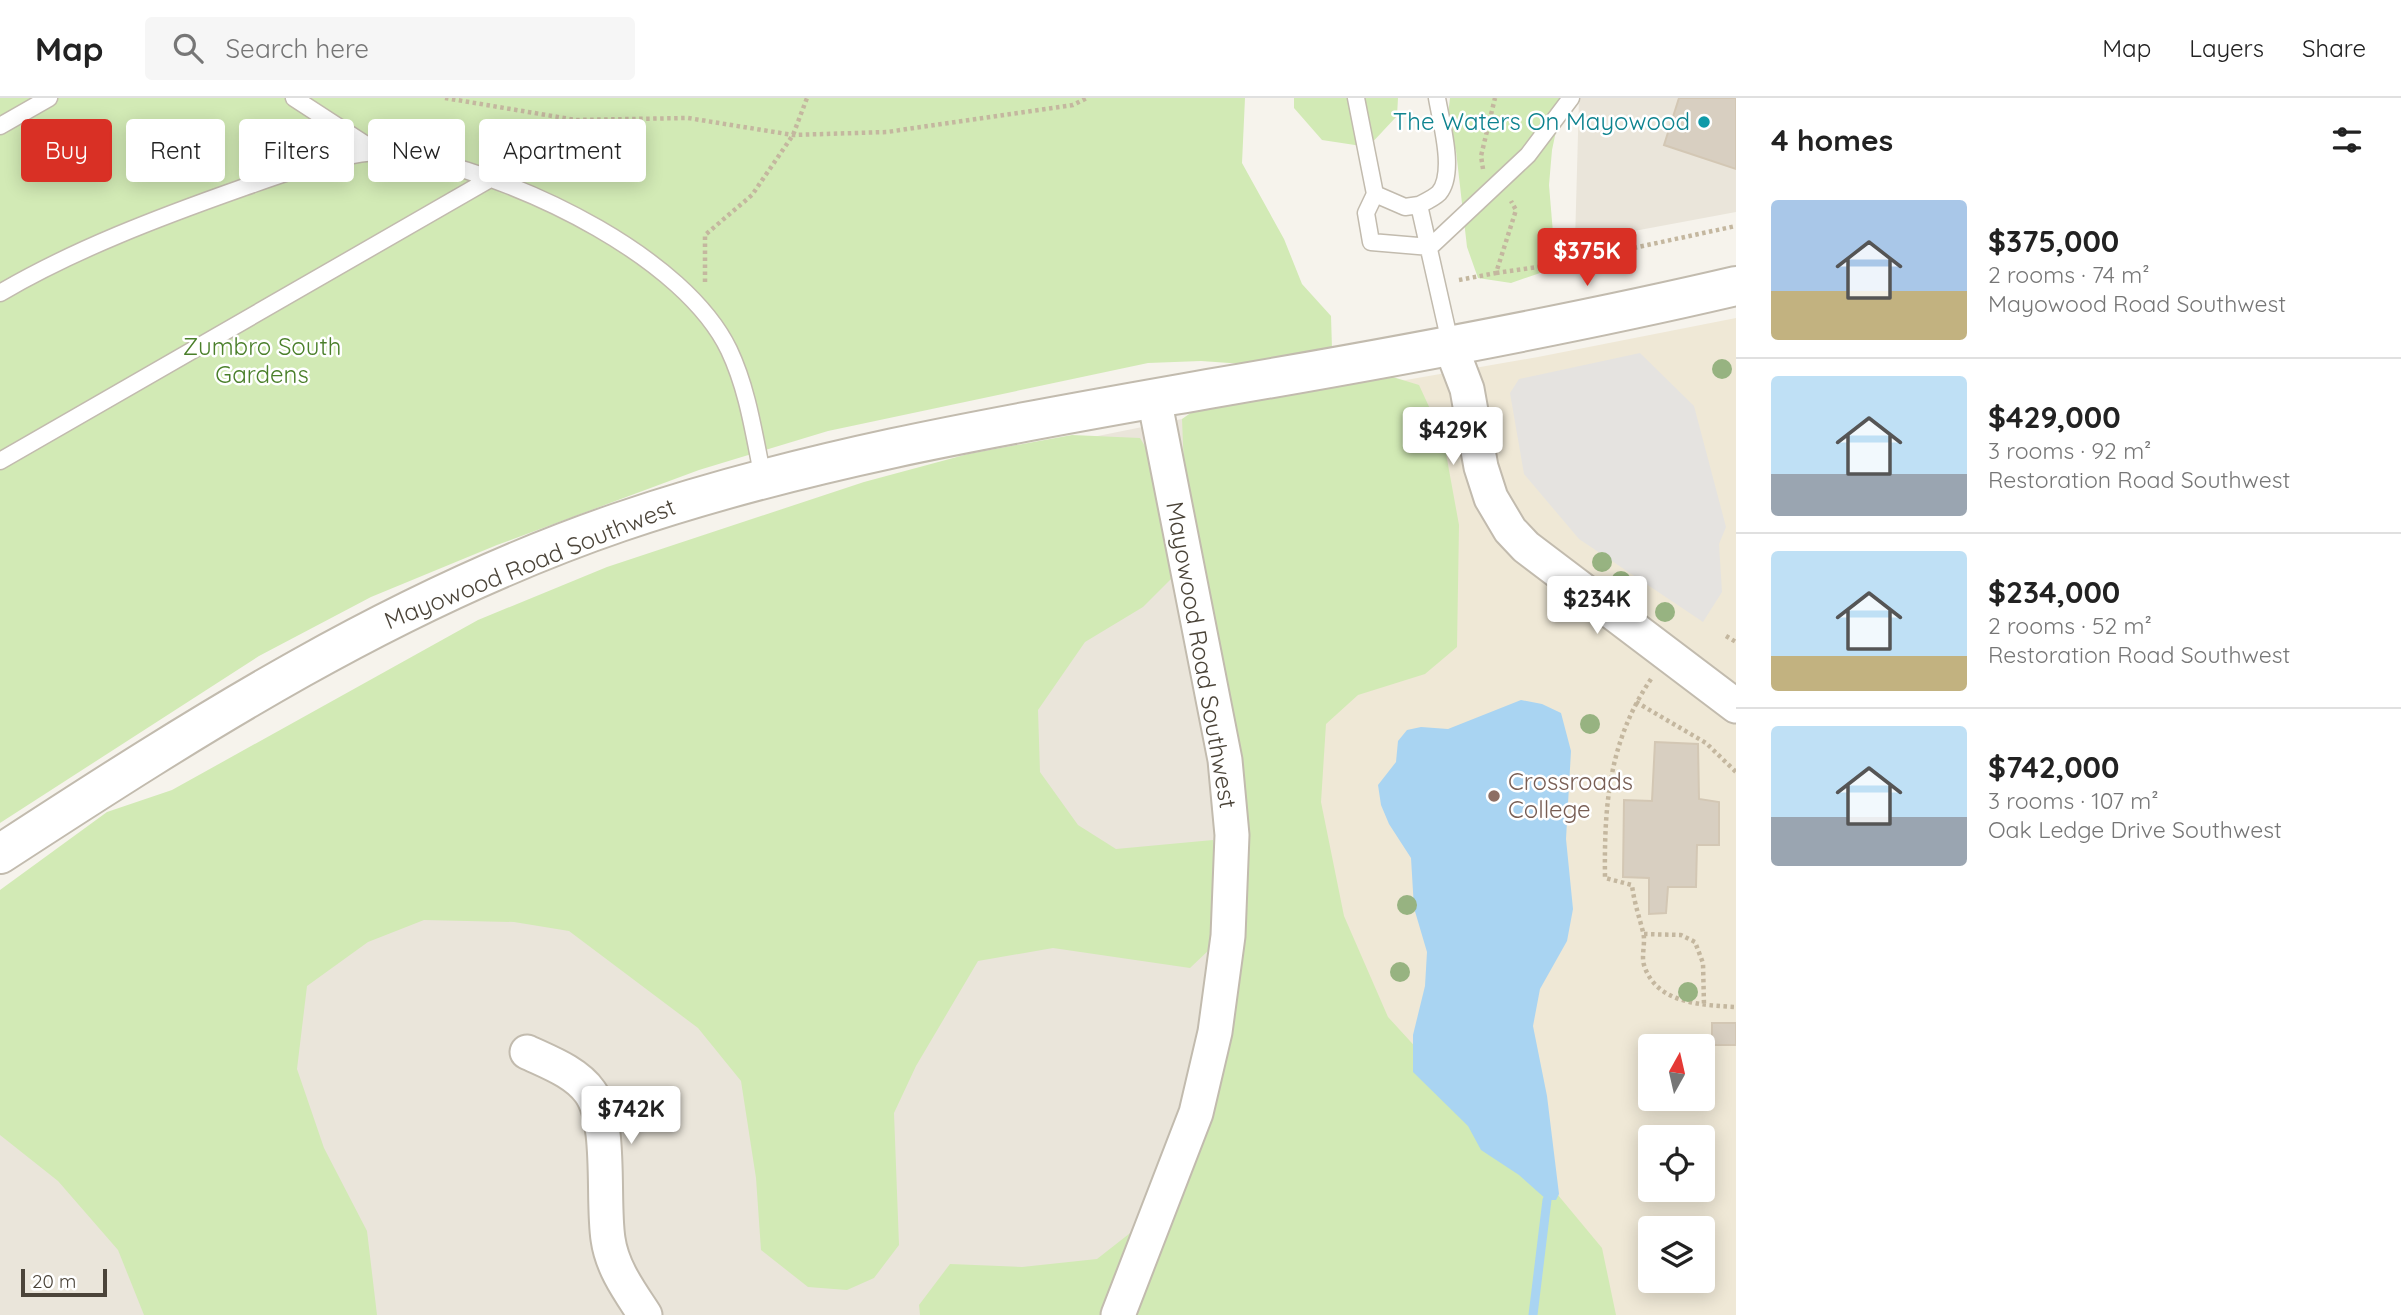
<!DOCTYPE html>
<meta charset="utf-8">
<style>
:root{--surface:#fff;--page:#f6f6f6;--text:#222;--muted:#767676;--line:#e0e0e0;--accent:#d93025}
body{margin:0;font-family:Quicksand,sans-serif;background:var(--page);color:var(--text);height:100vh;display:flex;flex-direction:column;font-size:26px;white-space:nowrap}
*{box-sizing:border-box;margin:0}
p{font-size:23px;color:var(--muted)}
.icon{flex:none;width:38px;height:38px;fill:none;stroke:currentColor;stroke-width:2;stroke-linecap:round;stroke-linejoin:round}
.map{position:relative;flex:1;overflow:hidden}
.side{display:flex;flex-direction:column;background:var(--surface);width:665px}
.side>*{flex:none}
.guide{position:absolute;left:21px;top:21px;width:665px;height:63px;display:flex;gap:14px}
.needle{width:46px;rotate:8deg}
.fabs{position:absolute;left:1638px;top:936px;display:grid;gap:14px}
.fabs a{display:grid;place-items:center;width:77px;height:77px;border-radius:7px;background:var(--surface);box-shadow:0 4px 18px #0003;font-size:35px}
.scale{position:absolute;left:21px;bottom:18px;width:86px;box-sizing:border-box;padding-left:7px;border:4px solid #4b4439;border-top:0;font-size:19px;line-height:24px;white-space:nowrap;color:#4b4439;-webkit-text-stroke:5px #fff;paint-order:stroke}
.price{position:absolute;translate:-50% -60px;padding:0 16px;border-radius:7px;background:#fff;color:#222;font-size:23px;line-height:46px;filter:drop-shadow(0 2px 4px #0008)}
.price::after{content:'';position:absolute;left:50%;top:42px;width:21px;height:16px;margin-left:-10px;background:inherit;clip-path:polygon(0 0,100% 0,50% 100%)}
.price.selected{background:var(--accent);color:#fff}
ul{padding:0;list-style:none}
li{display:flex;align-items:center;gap:21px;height:175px;padding:0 35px}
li+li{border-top:2px solid var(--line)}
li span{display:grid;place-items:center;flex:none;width:196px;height:140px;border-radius:7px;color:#555}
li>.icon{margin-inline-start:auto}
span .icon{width:84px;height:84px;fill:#fffc;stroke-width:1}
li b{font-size:30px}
h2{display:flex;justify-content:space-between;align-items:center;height:84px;padding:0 35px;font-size:30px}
.tag{padding:0 24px;border-radius:7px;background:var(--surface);box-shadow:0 4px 18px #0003;font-size:24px;line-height:63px}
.tag.selected{background:var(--accent);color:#fff}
header{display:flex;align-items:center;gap:42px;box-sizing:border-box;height:98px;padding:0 35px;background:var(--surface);border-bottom:2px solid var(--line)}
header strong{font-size:33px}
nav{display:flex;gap:38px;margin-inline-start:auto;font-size:24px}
.search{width:490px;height:63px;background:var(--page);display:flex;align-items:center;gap:18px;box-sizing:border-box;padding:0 24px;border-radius:7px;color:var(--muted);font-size:26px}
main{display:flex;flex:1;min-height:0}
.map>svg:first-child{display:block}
.residential{fill:#eae5da}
.education{fill:#efe8d6;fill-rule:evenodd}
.green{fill:#d2eab5}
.parking{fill:#e5e3e0}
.water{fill:#a9d4f2}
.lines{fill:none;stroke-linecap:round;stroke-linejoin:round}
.stream{stroke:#a9d4f2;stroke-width:9}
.building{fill:#d8cfc1;stroke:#d3c7b4;stroke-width:2}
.service-casing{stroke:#c2bbae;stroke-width:19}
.minor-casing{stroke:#c2bbae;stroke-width:37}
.tertiary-casing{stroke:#c2bbae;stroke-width:42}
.path{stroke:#c4b79f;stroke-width:4.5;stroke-dasharray:3.5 3.5;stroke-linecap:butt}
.service{stroke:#fff;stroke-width:16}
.minor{stroke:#fff;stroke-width:33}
.tertiary{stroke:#fff;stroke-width:38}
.tree{fill:#97b381}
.culture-dot{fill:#0f9aa8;stroke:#fff;stroke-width:2.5}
.education-dot{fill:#8d6e63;stroke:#fff;stroke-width:2.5}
.labels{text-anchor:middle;stroke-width:5;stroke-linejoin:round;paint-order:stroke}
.culture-label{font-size:24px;fill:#0d838f;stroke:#fff;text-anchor:end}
.park-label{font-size:24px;fill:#4a7f2a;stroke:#fff}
.street-label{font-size:24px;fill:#4b4439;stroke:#fff}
.education-label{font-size:24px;fill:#785e54;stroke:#fff;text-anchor:start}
</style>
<header>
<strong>Map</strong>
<div class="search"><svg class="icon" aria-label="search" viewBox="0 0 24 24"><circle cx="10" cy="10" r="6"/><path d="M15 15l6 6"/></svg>Search here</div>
<nav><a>Map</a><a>Layers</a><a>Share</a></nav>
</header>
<main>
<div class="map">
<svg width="1736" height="1217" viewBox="0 0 1736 1217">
<rect width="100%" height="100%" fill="#f6f3ec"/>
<path class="residential" d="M1579 0H1736V114L1575 144Z
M1182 321 1248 657 1256 739 1244 917 1146 1217H0V808L884 381Z"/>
<path class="education" d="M1736 220V1217H1146L1220 1018 1252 823 1182 321 1538 259ZM1650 948H1703V1001H1650ZM1650 1040H1703V1092H1650ZM1650 1130H1703V1183H1650Z"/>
<path class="green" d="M0 0H1245L1242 65 1284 141 1302 186 1331 218 1332 251 1258 267 1201 263 1148 265 828 333 699 372 497 447 371 499 259 558 0 725Z
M1294 0H1398L1397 18 1368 49 1322 42 1294 10Z
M1450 0H1563L1552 52 1549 87 1553 135 1546 173 1511 185 1478 180 1467 149 1456 53 1447 25Z
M1383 276 1419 287 1443 339 1459 427 1457 549 1425 576 1358 597 1326 626 1321 704 1344 818 1388 919 1465 1003 1533 1067 1602 1150 1616 1217H920L919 1207 950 1166 1022 1169 1097 1161 1180 1096 1222 969 1240 878 1247 789 1240 663 1184 370 1182 321 1202 307Z
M1072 337 1140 340 1154 363 1171 481 1143 509 1085 544 1038 612 1040 674 1078 727 1116 751 1213 742 1218 778 1211 850 1190 870 1053 850 978 863 916 968 894 1015 899 1147 874 1180 847 1192 808 1189 761 1152 756 1080 741 983 698 930 569 833 514 824 424 822 368 844 307 888 297 971 324 1050 367 1133 377 1217H144L118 1152 58 1083 0 1037V792L107 714 172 692 478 522 607 469 864 384 968 356Z"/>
<path class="parking" d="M1640 255 1694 308 1726 429 1719 446 1722 494 1703 524 1579 441 1524 376 1510 295 1519 281Z"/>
<path class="water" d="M1521 602 1542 606 1561 615 1571 653 1566 741 1573 811 1567 843 1540 891 1533 928 1547 998 1559 1096 1556 1102H1547L1519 1077 1481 1052 1468 1028 1413 974V937L1425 888 1427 854 1414 810 1411 760 1389 726 1381 707 1378 687 1396 664 1398 643 1407 632 1421 629 1448 631Z"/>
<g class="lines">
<path class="stream" d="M1533 1217 1547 1102"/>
</g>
<path class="building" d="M1679 0H1736V71L1664 47Z
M1655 644 1698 646 1699 701 1719 704V747H1697L1696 789H1668L1666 815 1649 816V780L1623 779 1624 702 1652 703Z
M1712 925H1736V947H1712Z"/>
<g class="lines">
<defs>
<path id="service" d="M294 0 377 54
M1356 0 1375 96 1405 109 1419 107
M1437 0C1441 24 1456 75 1439 95 1434 100 1425 104 1419 107L1451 249
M0 28 49 0
M1375 96 1366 115 1371 144 1430 149 1528 57 1571 0
M0 195C75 151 160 119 242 90 285 75 330 58 375 54 392 53 411 59 427 62 524 83 684 159 729 252 748 292 754 337 763 380
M0 363 490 81"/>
<path id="minor" d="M1451 249 1467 291 1481 369 1491 400 1510 432 1526 449 1736 608
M527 954C548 964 576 974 590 994 612 1024 602 1102 608 1141 612 1170 630 1194 645 1217
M1118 1217 1196 1015 1215 934 1228 838 1232 737 1225 662 1154 300"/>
<path id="tertiary" d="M0 756C198 627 395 501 620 424 811 359 1010 326 1208 291 1385 261 1561 229 1736 188"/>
</defs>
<use href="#service" class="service-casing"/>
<use href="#minor" class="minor-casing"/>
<use href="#tertiary" class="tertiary-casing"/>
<path class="path" d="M445 0 576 22 688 20 793 37 887 34 1073 7 1087 0
M1483 71 1481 58 1495 0
M1496 175 1559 166 1736 128
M1459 182 1496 175 1516 112 1511 103
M705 184V137L752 97 793 37 807 0
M1726 538 1736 544
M1651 581C1609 643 1604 707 1605 780L1632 787C1634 804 1639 818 1643 834 1646 845 1641 857 1644 867 1656 906 1702 907 1736 909
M1636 604 1706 645 1736 674
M1644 836 1681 837 1695 844 1703 865 1704 907"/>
<use href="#service" class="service"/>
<use href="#minor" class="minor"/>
<use href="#tertiary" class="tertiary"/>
</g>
<g class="tree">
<circle cx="1588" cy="166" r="10"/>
<circle cx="1722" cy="271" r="10"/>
<circle cx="1602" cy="464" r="10"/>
<circle cx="1621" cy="483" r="10"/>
<circle cx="1665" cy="514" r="10"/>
<circle cx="1590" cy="626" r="10"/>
<circle cx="1407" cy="807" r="10"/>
<circle cx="1400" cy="874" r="10"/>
<circle cx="1688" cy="894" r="10"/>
</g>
<circle class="culture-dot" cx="1704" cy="24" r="7"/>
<circle class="education-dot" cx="1494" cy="698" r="7"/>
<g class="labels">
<g class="culture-label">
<text x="1690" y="32">The Waters On Mayowood</text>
</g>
<g class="park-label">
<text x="262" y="257">Zumbro South<tspan x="262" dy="28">Gardens</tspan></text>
</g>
<g class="street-label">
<text transform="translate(530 466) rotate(-22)" y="8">Mayowood Road Southwest</text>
<text transform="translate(1201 557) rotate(80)" y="8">Mayowood Road Southwest</text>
</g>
<g class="education-label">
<text x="1508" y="692">Crossroads<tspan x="1508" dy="28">College</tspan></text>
</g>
</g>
</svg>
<div class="fabs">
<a><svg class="needle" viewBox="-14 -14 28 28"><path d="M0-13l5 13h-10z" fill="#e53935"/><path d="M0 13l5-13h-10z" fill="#767676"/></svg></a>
<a><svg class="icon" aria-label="locate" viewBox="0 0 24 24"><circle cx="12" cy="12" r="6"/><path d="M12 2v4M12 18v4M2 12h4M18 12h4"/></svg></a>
<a><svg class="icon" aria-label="layers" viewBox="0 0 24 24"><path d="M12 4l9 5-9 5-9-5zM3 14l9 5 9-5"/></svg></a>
</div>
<div class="scale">20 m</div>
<b class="price selected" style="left:1587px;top:190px">$375K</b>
<b class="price" style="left:1453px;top:369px">$429K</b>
<b class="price" style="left:1597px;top:538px">$234K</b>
<b class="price" style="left:631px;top:1048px">$742K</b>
<div class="guide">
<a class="tag selected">Buy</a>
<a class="tag">Rent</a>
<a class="tag">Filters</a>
<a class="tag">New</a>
<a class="tag">Apartment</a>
</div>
</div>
<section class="side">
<h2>4 homes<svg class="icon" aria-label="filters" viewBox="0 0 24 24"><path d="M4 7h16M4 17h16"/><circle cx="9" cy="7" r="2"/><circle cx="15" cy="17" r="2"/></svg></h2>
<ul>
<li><span style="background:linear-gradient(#a9c7e8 65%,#c2b280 0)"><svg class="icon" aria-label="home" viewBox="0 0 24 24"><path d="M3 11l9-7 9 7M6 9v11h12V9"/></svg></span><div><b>$375,000</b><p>2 rooms · 74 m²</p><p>Mayowood Road Southwest</p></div></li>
<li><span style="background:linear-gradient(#bfe0f5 70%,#9aa5b1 0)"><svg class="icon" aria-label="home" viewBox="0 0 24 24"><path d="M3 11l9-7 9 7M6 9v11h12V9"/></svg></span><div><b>$429,000</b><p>3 rooms · 92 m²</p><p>Restoration Road Southwest</p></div></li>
<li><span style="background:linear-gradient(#bfe0f5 75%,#c2b280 0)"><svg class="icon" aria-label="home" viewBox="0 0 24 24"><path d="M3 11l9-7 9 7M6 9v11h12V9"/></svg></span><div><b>$234,000</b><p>2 rooms · 52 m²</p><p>Restoration Road Southwest</p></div></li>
<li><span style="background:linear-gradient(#bfe0f5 65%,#9aa5b1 0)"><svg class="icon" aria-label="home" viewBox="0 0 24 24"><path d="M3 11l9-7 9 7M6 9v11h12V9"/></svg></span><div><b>$742,000</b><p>3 rooms · 107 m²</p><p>Oak Ledge Drive Southwest</p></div></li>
</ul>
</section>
</main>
